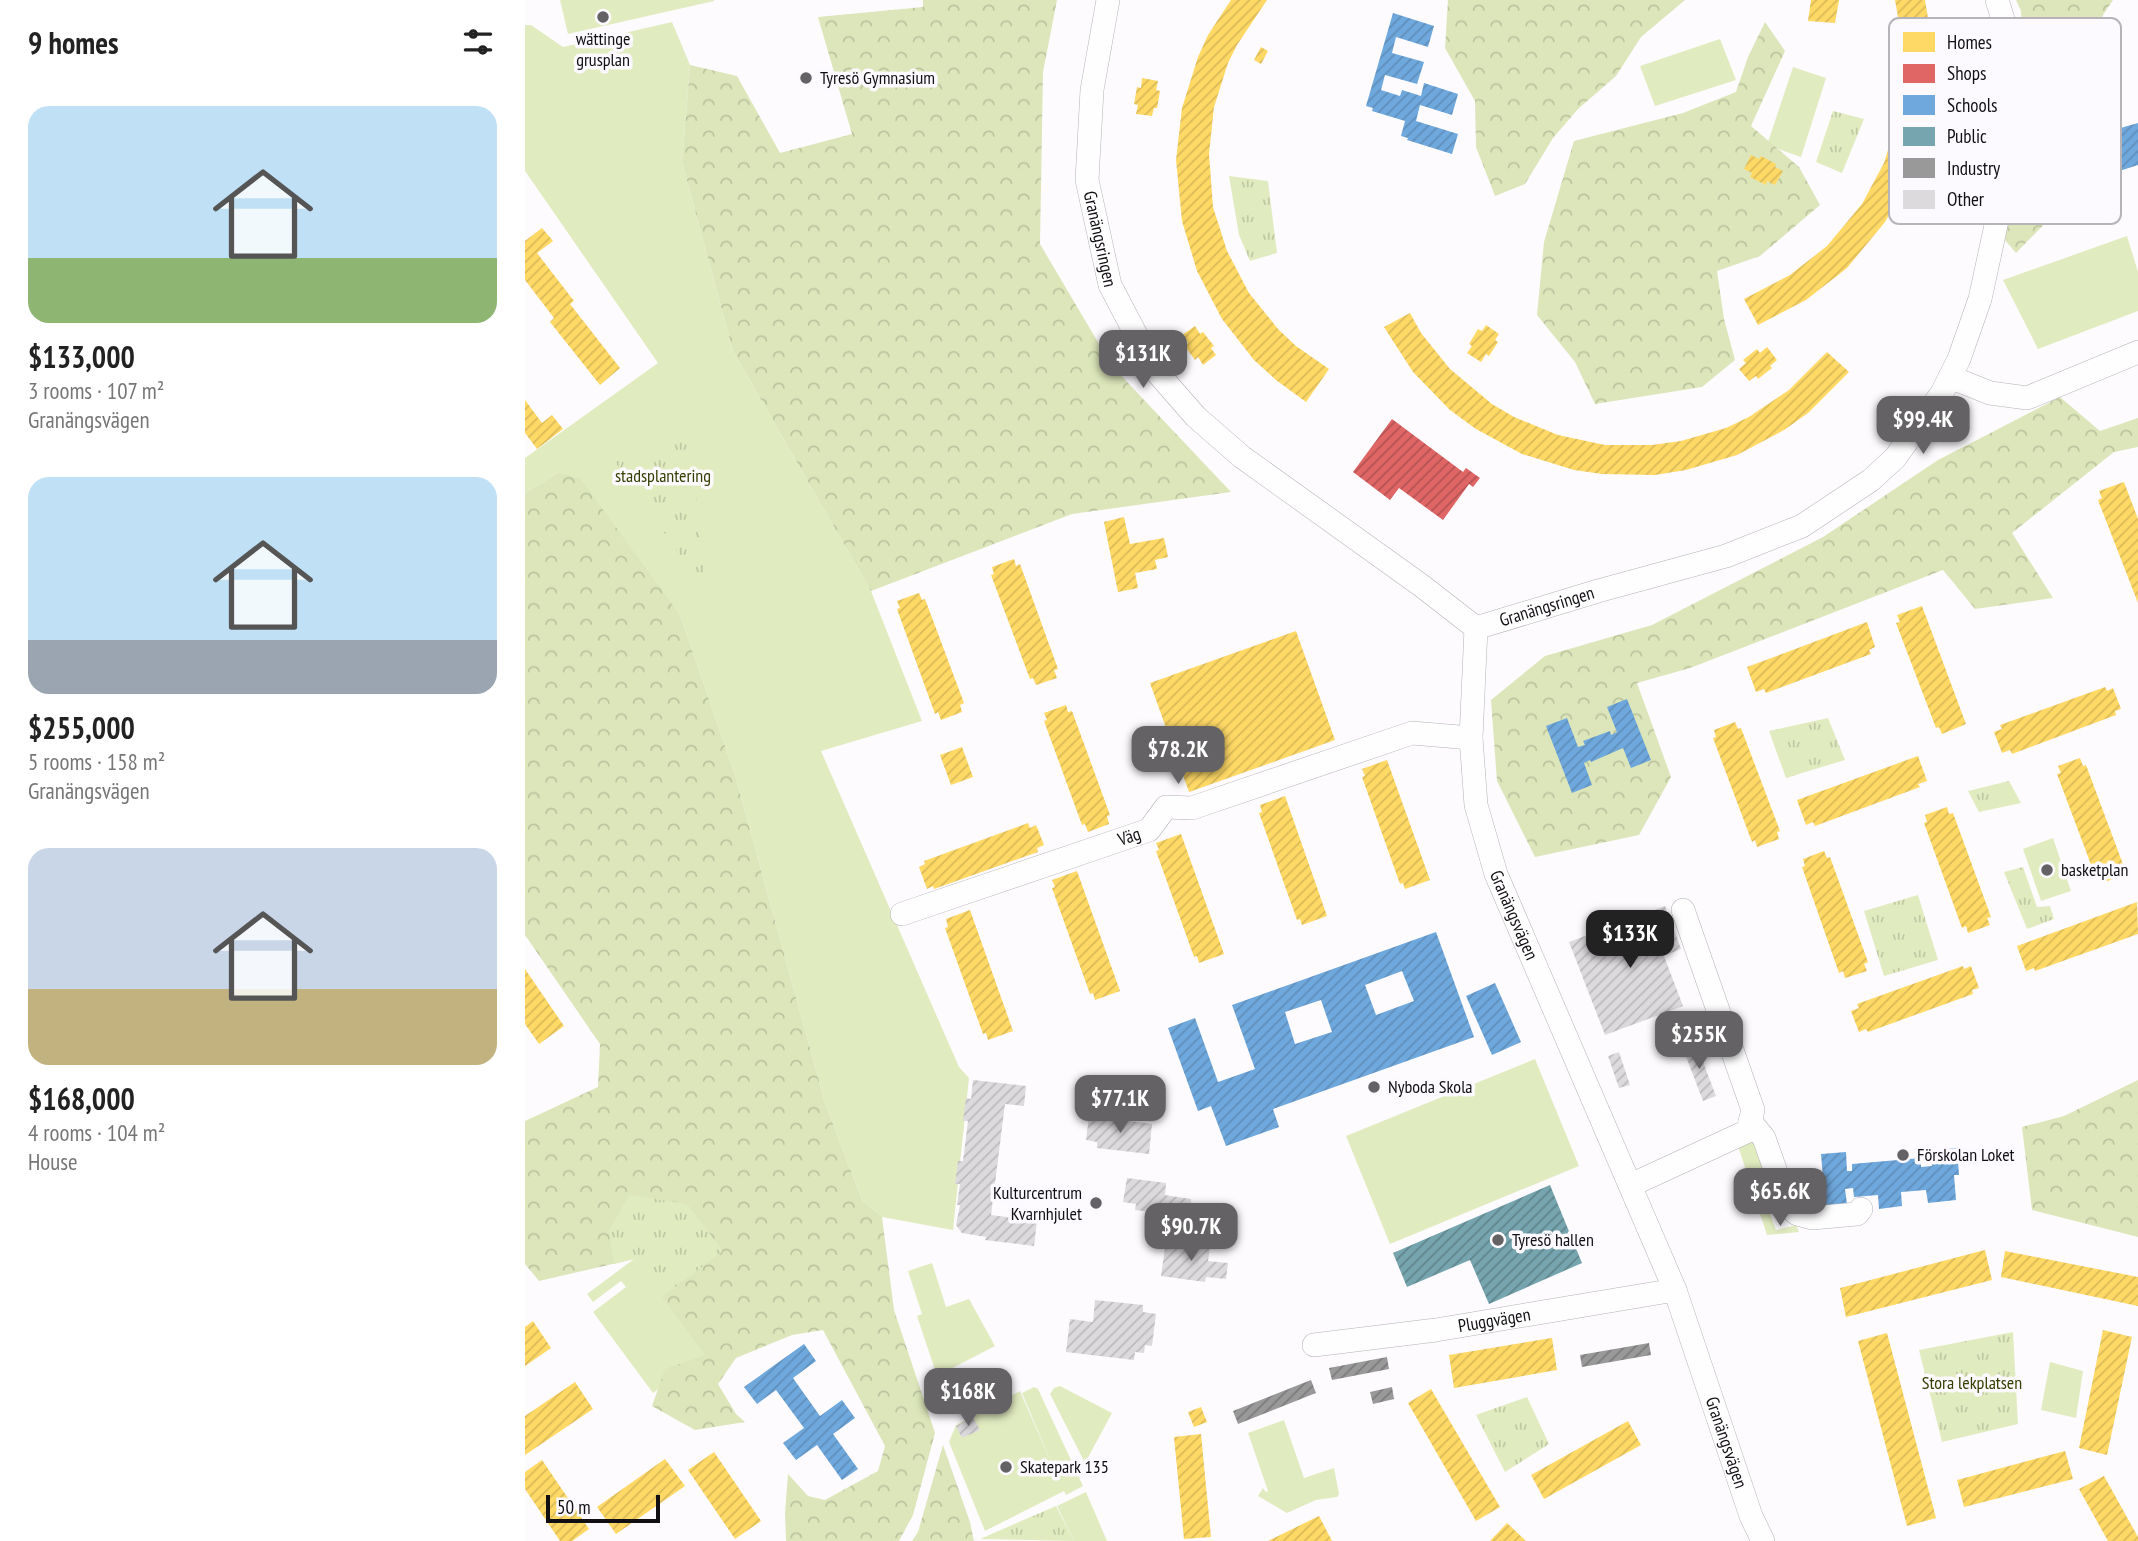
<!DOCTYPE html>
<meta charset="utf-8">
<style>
:root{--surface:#fff;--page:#f2f2f2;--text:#222;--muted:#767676;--accent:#646265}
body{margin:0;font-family:"PT Sans Narrow",sans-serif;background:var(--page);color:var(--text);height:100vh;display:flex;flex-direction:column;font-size:26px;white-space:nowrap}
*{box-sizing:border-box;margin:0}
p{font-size:23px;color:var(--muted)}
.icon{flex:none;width:38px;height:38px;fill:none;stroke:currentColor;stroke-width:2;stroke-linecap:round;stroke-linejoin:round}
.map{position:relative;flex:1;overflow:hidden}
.drawer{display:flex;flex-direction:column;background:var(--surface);width:525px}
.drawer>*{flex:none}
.scale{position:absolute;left:21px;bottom:18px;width:114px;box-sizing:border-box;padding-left:7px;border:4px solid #120f13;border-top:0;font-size:19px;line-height:24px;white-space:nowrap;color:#120f13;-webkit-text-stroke:5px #fdfaff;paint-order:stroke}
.price{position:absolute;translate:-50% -60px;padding:0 16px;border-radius:14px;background:var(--accent);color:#fff;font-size:23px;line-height:46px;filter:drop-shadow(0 2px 4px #0008)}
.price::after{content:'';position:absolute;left:50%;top:42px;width:21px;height:16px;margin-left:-10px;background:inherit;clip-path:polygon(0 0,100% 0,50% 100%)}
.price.active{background:#222;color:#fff}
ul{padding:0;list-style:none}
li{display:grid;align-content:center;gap:14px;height:371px;padding:0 28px}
li span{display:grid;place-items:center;height:217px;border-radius:21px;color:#555}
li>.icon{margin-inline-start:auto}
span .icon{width:126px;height:126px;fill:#fffc;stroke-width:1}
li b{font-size:30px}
h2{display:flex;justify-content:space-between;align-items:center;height:84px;padding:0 28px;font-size:30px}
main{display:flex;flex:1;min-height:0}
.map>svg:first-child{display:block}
.grass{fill:#e1ebc0}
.forest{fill:url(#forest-crowns)}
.park{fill:url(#park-tufts)}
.homes{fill:url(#homes-hatch)}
.shops{fill:url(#shops-hatch)}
.schools{fill:url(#schools-hatch);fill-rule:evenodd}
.public{fill:url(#public-hatch)}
.industry{fill:url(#industry-hatch)}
.building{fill:url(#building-hatch)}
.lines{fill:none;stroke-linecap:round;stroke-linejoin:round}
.minor-casing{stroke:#b3b1b5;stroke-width:24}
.minor{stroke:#fffeff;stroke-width:23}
.poi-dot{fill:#646265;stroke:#fdfaff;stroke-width:2.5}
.labels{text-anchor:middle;stroke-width:7;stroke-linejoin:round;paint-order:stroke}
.poi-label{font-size:18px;fill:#120f13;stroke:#fdfaff;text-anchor:start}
.street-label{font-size:18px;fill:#120f13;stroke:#fdfaff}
.park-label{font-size:18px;fill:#333e00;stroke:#fdfaff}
.key{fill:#fdfaff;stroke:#b6b4b8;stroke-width:2}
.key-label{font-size:19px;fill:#120f13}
</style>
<main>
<section class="drawer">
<h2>9 homes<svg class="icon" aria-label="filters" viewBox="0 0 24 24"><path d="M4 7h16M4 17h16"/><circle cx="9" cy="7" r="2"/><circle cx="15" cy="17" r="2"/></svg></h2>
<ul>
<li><span style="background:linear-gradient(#bfe0f5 70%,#8fb573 0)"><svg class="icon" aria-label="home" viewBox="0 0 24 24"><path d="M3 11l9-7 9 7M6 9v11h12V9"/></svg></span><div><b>$133,000</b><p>3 rooms · 107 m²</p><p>Granängsvägen</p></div></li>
<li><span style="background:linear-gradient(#bfe0f5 75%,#9aa5b1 0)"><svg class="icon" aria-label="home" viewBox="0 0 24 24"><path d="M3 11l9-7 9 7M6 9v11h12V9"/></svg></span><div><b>$255,000</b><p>5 rooms · 158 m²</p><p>Granängsvägen</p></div></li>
<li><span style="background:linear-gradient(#c9d6e8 65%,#c2b280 0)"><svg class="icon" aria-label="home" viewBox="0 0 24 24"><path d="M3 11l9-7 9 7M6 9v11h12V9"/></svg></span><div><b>$168,000</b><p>4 rooms · 104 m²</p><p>House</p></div></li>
</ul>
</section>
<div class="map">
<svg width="1613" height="1541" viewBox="0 0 1613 1541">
<defs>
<pattern id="forest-crowns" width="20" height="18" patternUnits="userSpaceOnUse" patternTransform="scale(1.75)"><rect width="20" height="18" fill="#dce6ba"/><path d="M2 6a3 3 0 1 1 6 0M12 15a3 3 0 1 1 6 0" fill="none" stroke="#bcc49f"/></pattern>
<pattern id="park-tufts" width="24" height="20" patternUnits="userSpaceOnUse" patternTransform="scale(1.75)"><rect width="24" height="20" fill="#e1ebc0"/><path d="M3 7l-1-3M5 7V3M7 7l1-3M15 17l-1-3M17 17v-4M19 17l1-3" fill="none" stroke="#c0c8a4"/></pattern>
<pattern id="homes-hatch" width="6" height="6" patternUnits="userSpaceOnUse" patternTransform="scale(1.75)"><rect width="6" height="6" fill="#ffd966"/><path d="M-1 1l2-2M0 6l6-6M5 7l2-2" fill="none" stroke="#dab958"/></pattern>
<pattern id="shops-hatch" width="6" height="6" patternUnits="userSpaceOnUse" patternTransform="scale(1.75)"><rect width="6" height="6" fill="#e06666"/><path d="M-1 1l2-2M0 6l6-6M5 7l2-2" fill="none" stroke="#b45253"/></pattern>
<pattern id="schools-hatch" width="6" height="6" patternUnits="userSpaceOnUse" patternTransform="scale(1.75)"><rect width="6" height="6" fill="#6fa8dc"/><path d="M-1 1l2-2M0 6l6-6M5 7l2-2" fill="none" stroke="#5f8fbc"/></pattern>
<pattern id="public-hatch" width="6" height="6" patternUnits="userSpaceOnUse" patternTransform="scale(1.75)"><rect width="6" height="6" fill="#76a5af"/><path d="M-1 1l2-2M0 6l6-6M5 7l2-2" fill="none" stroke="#5f858d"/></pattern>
<pattern id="industry-hatch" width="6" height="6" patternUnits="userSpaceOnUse" patternTransform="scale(1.75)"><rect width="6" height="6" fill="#999"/><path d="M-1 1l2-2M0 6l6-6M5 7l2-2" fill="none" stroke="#7b7b7c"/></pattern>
<pattern id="building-hatch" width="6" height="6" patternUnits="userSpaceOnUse" patternTransform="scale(1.75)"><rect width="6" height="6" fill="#dddade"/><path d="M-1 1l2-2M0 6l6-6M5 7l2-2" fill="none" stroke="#bdbabe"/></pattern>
</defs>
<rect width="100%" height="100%" fill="#fdfbfe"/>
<path class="grass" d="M35 0H189V1L43 34Z
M147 22 165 65 157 162 208 351 346 591 397 721 296 751 434 1067 444 1078 428 1230 357 1217 337 1200 300 1103 210 775 155 615 33 473 0 493V458L133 363 0 171V25H6L38 47Z
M1195 39 1211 80 1130 106 1115 66Z
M1268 67 1301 78 1276 157 1242 145Z
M1602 236 1613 272V311L1513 349 1478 280Z
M1528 838 1546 891 1516 901 1498 849Z
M1010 1059 1054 1166 865 1244 821 1136Z
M1233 1140 1247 1183 1235 1188 1251 1230 1271 1225 1274 1232 1242 1235 1213 1146Z
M109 1259 181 1355 128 1393 68 1312 101 1287 96 1281 68 1302 62 1294Z
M407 1263 421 1307 444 1299 470 1346 412 1376 392 1316 397 1314 383 1271Z
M1525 1362 1558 1371 1551 1418 1516 1410Z
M535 1386 587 1413 560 1463 525 1394 529 1388Z
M509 1387 513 1389 558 1486 541 1495 539 1491 460 1531 424 1442 431 1425 495 1391 529 1469 497 1393Z
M759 1420 779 1478 809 1468 814 1494 812 1497 791 1500 762 1513 733 1496 738 1488 741 1492 743 1491 723 1433Z
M561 1492 582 1541H549L532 1506Z"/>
<path class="forest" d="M398 0H532L518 72 515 244 587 366 706 492 547 514 346 591 208 351 157 162 165 65 212 76 255 153 327 134 293 17 398 7Z
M923 0H1160L1116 37 1091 76 1053 109 1028 138 1000 184 970 196 951 147 950 101 920 48Z
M1491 0H1588L1578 15 1537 206 1491 253 1480 240 1501 94 1496 11Z
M1240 22 1260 51 1226 126 1274 167 1295 205 1235 256 1192 271 1199 319 1210 360 1177 387 1070 404 1050 362 1012 315 1019 242 1049 141 1158 113 1211 92 1223 57Z
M1535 397 1575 431 1613 418V447L1589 452 1487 533 1528 598 1450 609 1418 570 1165 668 1112 683 1146 777 1114 835 1010 857 972 781 966 700 1020 656 1127 625 1298 537 1413 460Z
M33 473 55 478 155 615 210 775 300 1103 337 1200 357 1217 369 1310 410 1433 388 1515 374 1541H261L260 1513 263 1474 283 1496 300 1500 353 1471 360 1446 298 1330 267 1335 211 1358 193 1384 211 1414 220 1422 170 1430 127 1406 140 1369 180 1355 109 1259 14 1281 0 1264V1121L73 1087 75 1044 0 935V493Z
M1613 1080V1237L1507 1210 1497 1127 1539 1116Z
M418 1445 445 1522 449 1541H387L393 1532Z"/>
<path class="park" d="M1308 111 1339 119 1317 173 1291 162Z
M704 176 743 181 752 253 725 261 714 235Z
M159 434 168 466 181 593 90 462Z
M1303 718 1320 760 1261 778 1244 731Z
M1484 781 1496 803 1454 812 1443 791Z
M1498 867 1512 907 1525 906 1529 919 1502 929 1479 872Z
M1393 895 1413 960 1359 976 1339 911Z
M104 1195 162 1204 198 1251 137 1297 109 1259 89 1264 84 1231Z
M1488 1332 1493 1424 1417 1442 1394 1350Z
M1002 1397 1024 1444 980 1472 951 1415Z
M531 1506 549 1541 455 1539Z"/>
<path class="homes" d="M706 0H742L712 45 703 63 689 107 684 154 688 207 702 251 724 293 753 329 771 346 804 369 781 402 751 380 729 360 697 319 672 271 657 221 651 160 657 108 673 57 683 35Z
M1286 0H1314L1310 23 1283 21Z
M1370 0H1400L1407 42V95L1402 123 1386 175 1360 222 1322 268 1281 300 1233 325 1219 299 1265 275 1302 246 1337 204 1359 163 1373 117 1379 70 1378 45Z
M736 47 743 51 736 64 729 60Z
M617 78 633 81 631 90 635 91 632 108H629L627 116 611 114 613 105 609 104 612 87 616 88Z
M1226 155 1234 159 1236 156 1251 164 1250 167 1258 171 1250 185 1242 181 1241 185 1225 177 1227 173 1219 169Z
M17 228 28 241 12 253 49 301 45 304 95 368 75 385 25 322 29 318 0 280V241Z
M885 313 896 333 925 369 967 404 989 417 1033 435 1080 445H1127L1156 441 1201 428 1224 417 1264 390 1302 352 1324 372 1283 413 1259 430 1212 455 1161 470 1130 475 1077 474 1049 470 997 454 951 429 925 410 888 372 859 327Z
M961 325 974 334 970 340 973 342 964 356 961 354 956 362 942 353 947 346 944 344 953 329 957 331Z
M670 326 675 334 678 332 689 346 686 348 691 355 678 365 673 357 670 360 659 345 663 343 657 335Z
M1242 347 1252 360 1245 366 1247 368 1233 379 1231 376 1224 381 1214 369 1221 363 1218 360 1232 349 1235 353Z
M0 400 17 423 27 415 38 429 12 449 0 433Z
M1599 482 1613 519V603L1573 500 1577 498 1574 491Z
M599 517 605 544 639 538 643 557 630 560 632 569 610 573 613 588 593 592 579 522Z
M489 559 491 566 495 564 533 669 529 670 532 678 511 685 508 678 505 679 466 575 469 574 467 567Z
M394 593 397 600 400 599 439 703 435 705 437 712 416 720 413 712 410 714 372 609 375 608 372 601Z
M1397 606 1441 724 1417 734 1414 727 1411 728 1371 623 1375 622 1372 615Z
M1342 622 1350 647 1344 650 1346 654 1241 693 1239 689 1231 692 1222 667Z
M771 631 810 740 664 792 625 683Z
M1580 687 1582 691 1588 688 1596 709 1590 711 1591 715 1487 754 1485 750 1477 753 1469 732 1477 729 1475 725Z
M541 705 543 712 547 711 585 815 582 816 584 824 563 832 560 824 557 825 519 721 522 720 519 713Z
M1210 722 1213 729 1216 728 1255 831 1252 832 1254 839 1232 847 1230 840 1227 842 1188 738 1191 737 1189 730Z
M437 747 448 777 426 785 415 755Z
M1393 756 1402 781 1393 784 1395 787 1290 826 1288 822 1281 825 1272 800Z
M1555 758 1558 766 1561 765 1599 867 1596 869 1598 875 1578 883 1575 876 1571 878 1532 774 1536 773 1533 766Z
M862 760 905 880 880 889 878 883 875 884 837 777 840 776 837 769Z
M760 796 802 916 777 925 775 919 772 920 734 813 737 812 735 805Z
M1422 807 1424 814 1428 813 1466 917 1462 918 1465 925 1443 933 1441 926 1437 928 1399 823 1402 822 1400 815Z
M503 823 505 828 511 825 519 845 512 848 513 852 409 889 408 886 402 889 394 867 400 864 399 861Z
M656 834 699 954 674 963 672 956 669 957 631 851 634 850 631 843Z
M1299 851 1302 858 1305 857 1343 962 1339 964 1342 971 1320 978 1318 971 1314 973 1277 867 1280 866 1278 859Z
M552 871 595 991 570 1000 568 993 565 994 527 888 530 887 527 880Z
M1612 902 1613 934 1510 971 1509 968 1501 971 1492 946Z
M445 910 488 1031 463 1040 461 1033 458 1034 420 928 423 927 421 919Z
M1438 966 1439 969 1446 966 1454 988 1447 990 1448 994 1343 1032 1341 1029 1334 1032 1326 1011 1334 1008 1332 1004Z
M0 969 39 1026 14 1044 0 1024Z
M1460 1250 1467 1280 1321 1317 1315 1288Z
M1480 1251 1613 1277V1306L1476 1277Z
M8 1321 26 1348 0 1366V1327Z
M1578 1330 1607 1337 1582 1455 1554 1448Z
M1362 1333 1411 1518 1382 1526 1333 1341Z
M1027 1338 1032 1370 929 1388 924 1355Z
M50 1382 68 1409 0 1455V1416Z
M906 1389 975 1507 951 1521 883 1403Z
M676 1407 682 1422 669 1427 663 1412Z
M1103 1421 1116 1445 1019 1499 1006 1475Z
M676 1434 686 1537 659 1539 649 1437Z
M1540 1451 1548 1479 1439 1507 1432 1480Z
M189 1452 236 1521 210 1539 163 1470Z
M140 1459 160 1486 91 1534 72 1507Z
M17 1460 64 1529 47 1541H35L0 1489V1472Z
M1579 1476 1613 1537V1541H1583L1554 1489Z
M794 1516 807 1541H743Z
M982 1523 1001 1541H965Z"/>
<path class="shops" d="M867 419 938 472 941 468 955 478 948 487 944 484 918 520 874 488 865 500 828 472Z"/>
<path class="schools" d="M868 13 909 26 903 47 871 37 867 53 899 62 892 84 860 75 856 90 875 96 877 90 896 96 899 83 933 94 927 115 895 105 891 121 933 134 927 154 882 140 883 138 876 136 880 121 847 111 848 108 841 106Z
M1613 123V165L1576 177 1577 181 1563 186 1555 160 1562 158 1555 136 1591 125 1592 129Z
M1102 699 1126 760 1106 768 1098 748 1066 762 1065 760 1059 763 1067 785 1047 793 1021 726 1042 718 1053 747 1060 745 1058 741 1085 731 1086 735 1092 732 1082 707Z
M911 932 949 1037 748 1109 754 1127 701 1146 686 1106 673 1111 643 1028 670 1018 693 1082 730 1069 707 1005ZM877 971 889 1001 851 1015 840 985ZM796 1000 807 1032 770 1044 760 1012Z
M970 983 996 1042 967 1055 941 996Z
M1432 1148 1434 1175H1429L1431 1200 1403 1203 1401 1190 1376 1192 1377 1206 1354 1209 1353 1195 1329 1197 1328 1188 1320 1189 1322 1204 1293 1207 1292 1189 1288 1190 1287 1179 1298 1178 1296 1154 1321 1152 1322 1171H1327V1164L1396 1158V1167L1407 1166 1405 1150Z
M279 1344 291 1361 268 1378 295 1416 317 1400 330 1418 308 1434 333 1469 317 1480 292 1445 271 1460 258 1443 279 1428 251 1390 232 1404 219 1387Z"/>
<path class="public" d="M1025 1185 1057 1263 964 1304 945 1260 882 1287 868 1253Z"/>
<path class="industry" d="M1124 1343 1126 1355 1057 1367 1055 1355Z
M862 1357 864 1369 807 1380 804 1368Z
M786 1380 791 1393 713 1424 708 1411Z
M867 1387 869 1399 848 1404 845 1392Z"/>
<path class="building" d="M1140 906 1156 949 1139 956 1158 1006 1080 1035 1044 942Z
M1170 1041 1191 1096 1178 1101 1157 1046Z
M1094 1052 1105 1085 1094 1088 1083 1056Z
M448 1080 501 1086 499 1106 480 1104 466 1215 512 1221 509 1246 460 1240 461 1237 437 1233 431 1225 435 1205H432L435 1184H430L433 1161H438L443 1121H438L441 1098 446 1099Z
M564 1116 627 1124 624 1154 572 1148V1142L561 1140Z
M602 1178 641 1183 640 1195 666 1199 664 1217 610 1210 611 1204 598 1202Z
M641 1241 685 1247 683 1261 703 1263 701 1279 681 1277 680 1282 636 1276Z
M570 1300 618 1305V1312L631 1314 627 1346 620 1345 619 1353 610 1352 609 1360 541 1352 545 1319 568 1322Z
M448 1417 455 1430 437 1438 431 1426Z"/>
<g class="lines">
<defs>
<g id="minor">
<path id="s1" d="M583 0 567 90 562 180 585 285 629 369 671 417 717 457 897 586 951 628"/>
<path d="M1425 377 1465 393 1502 398 1613 352"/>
<path id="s2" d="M951 628 946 738 951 805 971 874 1150 1290 1226 1516 1238 1541"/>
<path id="s3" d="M951 628 1073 591 1201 556 1277 526 1346 480 1370 458 1417 393 1434 359 1455 299 1489 142 1486 45 1472 0"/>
<path id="s4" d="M377 914 624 830 641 807 667 808 887 733 946 738"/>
<path d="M1225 1121 1239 1138 1263 1206 1272 1214 1287 1218 1332 1214 1336 1209"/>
<path d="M1106 1185 1223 1131 1228 1110 1158 910"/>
<path id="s5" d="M789 1345 911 1330 1150 1290"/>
</g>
</defs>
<use href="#minor" class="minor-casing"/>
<use href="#minor" class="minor"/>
</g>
<g class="poi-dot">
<circle cx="78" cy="17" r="7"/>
<circle cx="281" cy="78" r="7"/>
<circle cx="1522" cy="870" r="7"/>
<circle cx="849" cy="1087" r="7"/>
<circle cx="1378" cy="1155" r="7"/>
<circle cx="571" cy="1203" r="7"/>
<circle cx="973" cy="1240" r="7"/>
<circle cx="481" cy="1467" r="7"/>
</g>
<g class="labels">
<g class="poi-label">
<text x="78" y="45" text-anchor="middle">wättinge<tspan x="78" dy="21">grusplan</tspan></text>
<text x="295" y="84">Tyresö Gymnasium</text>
<text x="1536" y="876">basketplan</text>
<text x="863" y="1093">Nyboda Skola</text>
<text x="1392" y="1161">Förskolan Loket</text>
<text x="557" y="1199" text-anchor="end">Kulturcentrum<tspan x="557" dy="21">Kvarnhjulet</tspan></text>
<text x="987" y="1246">Tyresö hallen</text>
<text x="495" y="1473">Skatepark 135</text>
</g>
<g class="street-label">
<text dy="6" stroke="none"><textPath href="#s1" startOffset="242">Granängsringen</textPath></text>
<text dy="6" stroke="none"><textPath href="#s3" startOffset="74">Granängsringen</textPath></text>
<text dy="6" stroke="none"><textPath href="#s4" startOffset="240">Väg</textPath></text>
<text dy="6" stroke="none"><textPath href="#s2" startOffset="294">Granängsvägen</textPath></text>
<text dy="6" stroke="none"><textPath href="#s5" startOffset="182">Pluggvägen</textPath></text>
<text dy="6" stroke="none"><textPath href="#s2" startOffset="863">Granängsvägen</textPath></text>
</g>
<g class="park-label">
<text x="138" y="482">stadsplantering</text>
<text x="1447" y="1389">Stora lekplatsen</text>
</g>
</g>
<rect x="1364" y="18" width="232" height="206" rx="10" class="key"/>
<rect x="1378" y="32" width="32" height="20" fill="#ffd966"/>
<rect x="1378" y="64" width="32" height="19" fill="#e06666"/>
<rect x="1378" y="95" width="32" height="20" fill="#6fa8dc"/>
<rect x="1378" y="127" width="32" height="19" fill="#76a5af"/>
<rect x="1378" y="158" width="32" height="20" fill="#999"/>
<rect x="1378" y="190" width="32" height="19" fill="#dddade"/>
<g class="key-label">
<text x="1422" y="49">Homes</text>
<text x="1422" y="80">Shops</text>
<text x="1422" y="112">Schools</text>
<text x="1422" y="143">Public</text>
<text x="1422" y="175">Industry</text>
<text x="1422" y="206">Other</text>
</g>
</svg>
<div class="scale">50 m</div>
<b class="price" style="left:618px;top:390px">$131K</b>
<b class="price" style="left:1398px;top:456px">$99.4K</b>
<b class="price" style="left:653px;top:786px">$78.2K</b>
<b class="price active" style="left:1105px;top:970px">$133K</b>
<b class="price" style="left:1174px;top:1071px">$255K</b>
<b class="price" style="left:595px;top:1135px">$77.1K</b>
<b class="price" style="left:1255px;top:1228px">$65.6K</b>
<b class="price" style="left:666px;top:1263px">$90.7K</b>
<b class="price" style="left:443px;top:1428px">$168K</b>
</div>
</main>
